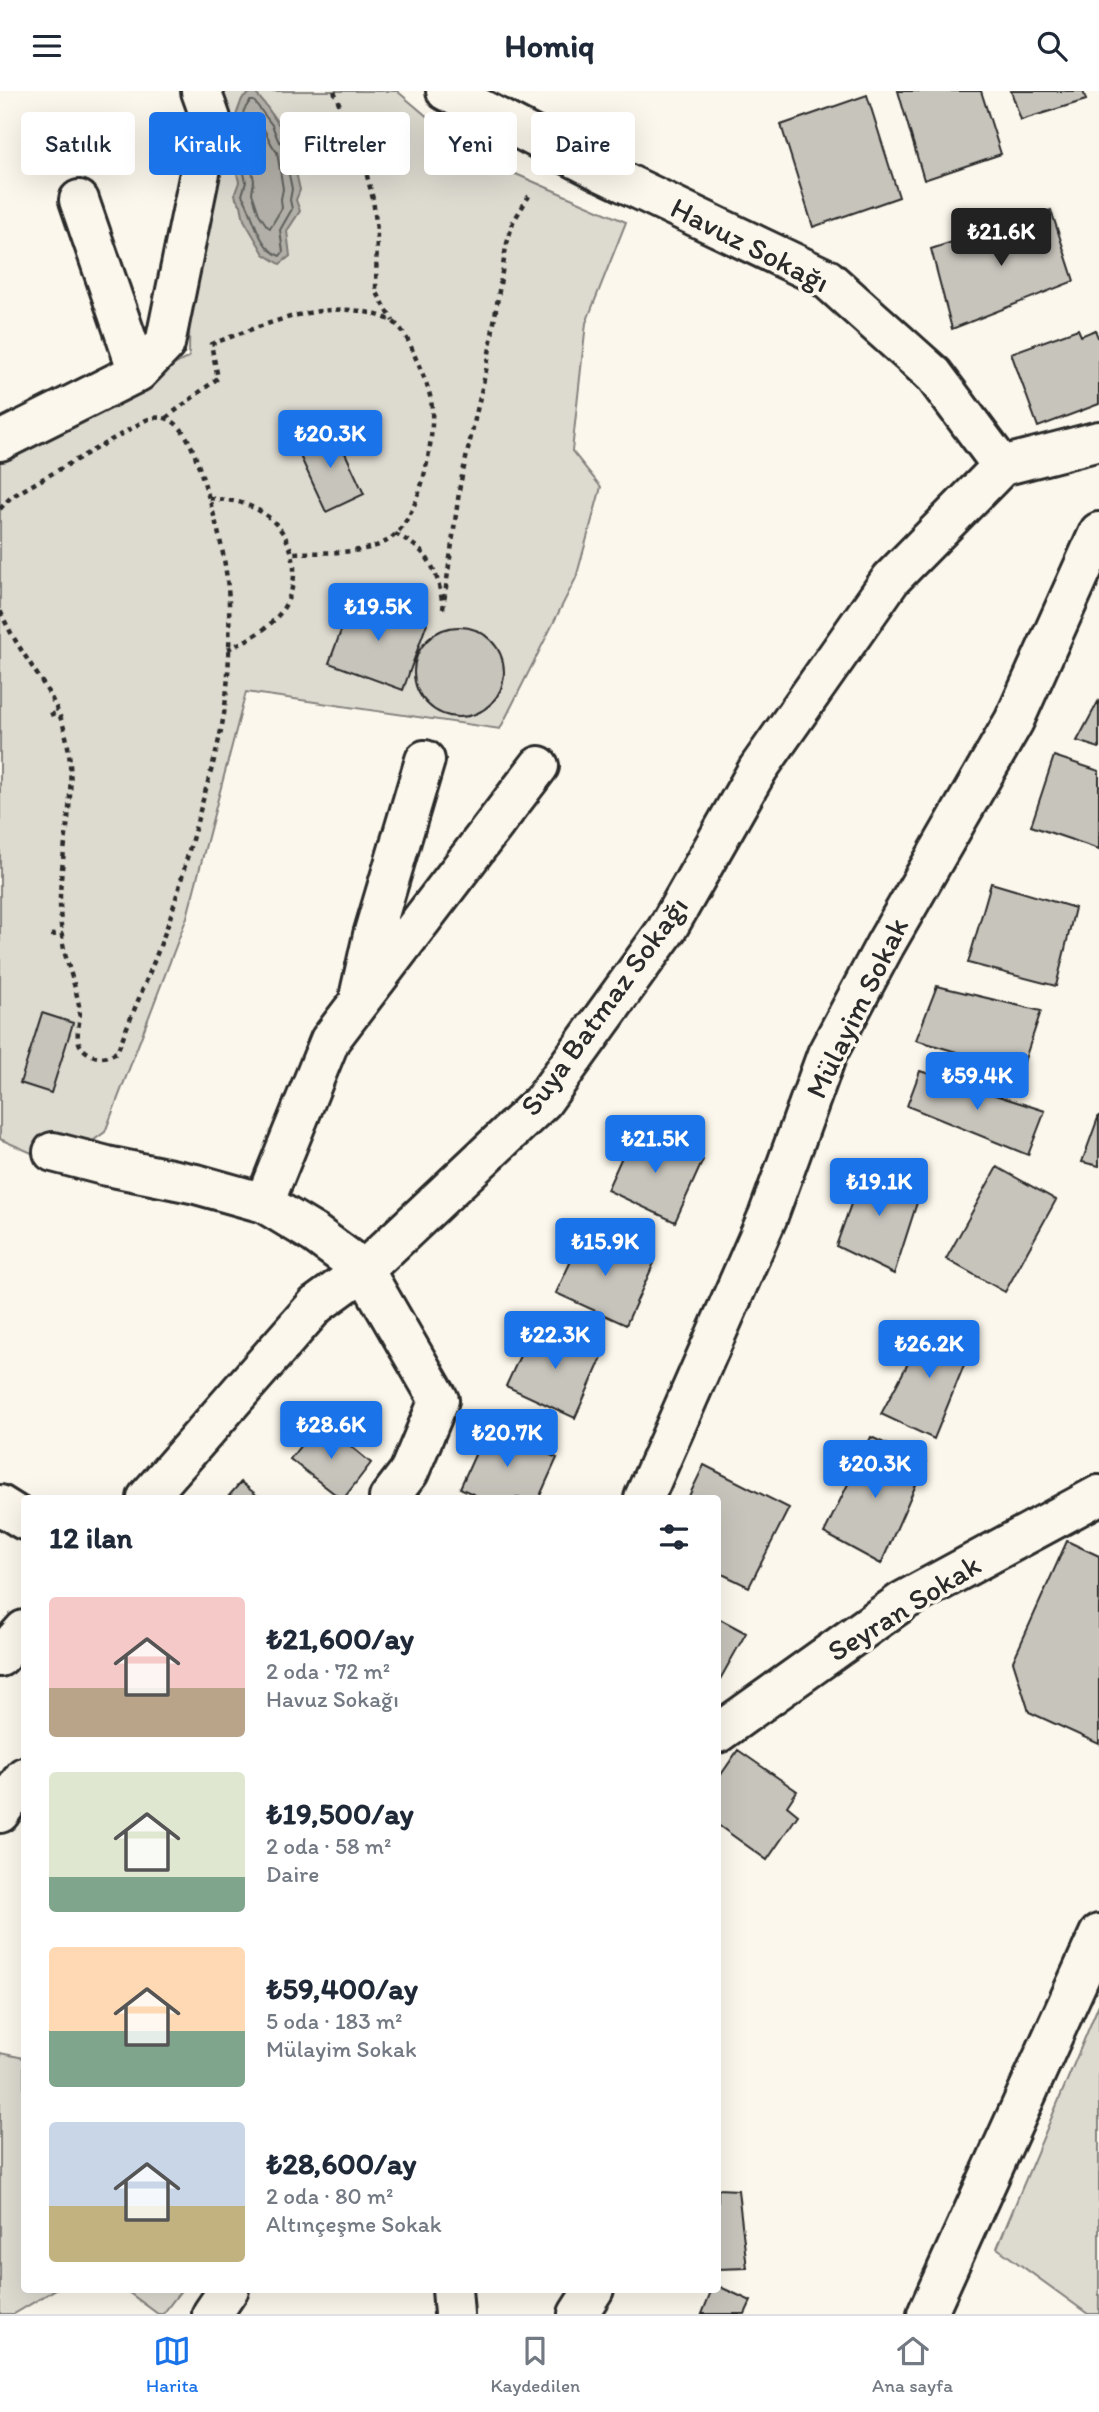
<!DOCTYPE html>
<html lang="tr">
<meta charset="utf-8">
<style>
:root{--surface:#fff;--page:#f2f2f3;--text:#1f2937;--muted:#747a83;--line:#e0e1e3;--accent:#1a73e8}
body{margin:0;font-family:Itim,sans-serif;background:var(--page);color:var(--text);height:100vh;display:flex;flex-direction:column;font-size:26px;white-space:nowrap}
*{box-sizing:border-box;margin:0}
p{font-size:23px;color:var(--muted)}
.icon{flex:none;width:38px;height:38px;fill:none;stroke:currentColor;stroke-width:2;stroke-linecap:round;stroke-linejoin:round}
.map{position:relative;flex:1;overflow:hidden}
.panel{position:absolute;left:21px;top:1404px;width:700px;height:798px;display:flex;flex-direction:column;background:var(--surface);border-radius:7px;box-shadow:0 7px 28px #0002}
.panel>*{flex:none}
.guide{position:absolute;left:21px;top:21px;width:700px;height:63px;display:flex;gap:14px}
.price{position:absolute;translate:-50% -60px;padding:0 16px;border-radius:7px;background:var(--accent);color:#fff;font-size:23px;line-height:46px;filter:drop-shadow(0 2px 4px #0008)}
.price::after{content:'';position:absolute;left:50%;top:42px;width:21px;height:16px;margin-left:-10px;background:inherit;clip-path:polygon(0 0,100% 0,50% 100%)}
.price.on{background:#222;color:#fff}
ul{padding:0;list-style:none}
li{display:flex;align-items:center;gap:21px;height:175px;padding:0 28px}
li span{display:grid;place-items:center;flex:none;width:196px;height:140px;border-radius:7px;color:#555}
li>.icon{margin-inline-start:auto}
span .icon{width:84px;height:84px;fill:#fffc;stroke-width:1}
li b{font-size:30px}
h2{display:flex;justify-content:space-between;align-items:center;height:84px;padding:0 28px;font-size:30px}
.pill{padding:0 24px;border-radius:7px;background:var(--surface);box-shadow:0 7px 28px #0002;font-size:24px;line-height:63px}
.pill.on{background:var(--accent);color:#fff}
header{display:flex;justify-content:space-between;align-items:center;height:91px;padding:0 28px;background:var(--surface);font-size:32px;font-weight:700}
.tabs{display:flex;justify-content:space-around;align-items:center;height:98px;border-top:2px solid var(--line);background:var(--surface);font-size:19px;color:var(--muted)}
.tabs a{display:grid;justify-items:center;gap:4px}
.tabs .on{color:var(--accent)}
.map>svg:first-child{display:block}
.green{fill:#dddad0;stroke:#84827e;stroke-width:2}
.water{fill:#b1afa7;stroke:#7b7a75;stroke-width:2}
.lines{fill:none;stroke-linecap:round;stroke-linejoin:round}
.shore{stroke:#61605d;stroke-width:2}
.building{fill:#c7c4bc;stroke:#2b2b2b;stroke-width:2}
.minor-casing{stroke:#2b2b2b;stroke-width:44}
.path{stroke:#2b2b2b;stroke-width:4.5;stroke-dasharray:5 5;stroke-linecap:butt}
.minor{stroke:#fbf7ec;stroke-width:38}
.labels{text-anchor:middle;stroke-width:7;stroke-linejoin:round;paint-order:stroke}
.street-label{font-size:30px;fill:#2b2b2b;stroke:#fbf7ec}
</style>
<header><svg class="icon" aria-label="menu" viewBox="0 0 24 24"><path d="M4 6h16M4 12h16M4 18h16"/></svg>Homiq<svg class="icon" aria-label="search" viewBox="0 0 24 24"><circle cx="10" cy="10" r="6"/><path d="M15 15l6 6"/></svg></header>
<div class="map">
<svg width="1099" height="2223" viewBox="0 0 1099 2223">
<rect width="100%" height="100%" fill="#fbf7ec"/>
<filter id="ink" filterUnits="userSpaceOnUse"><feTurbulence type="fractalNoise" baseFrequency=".0143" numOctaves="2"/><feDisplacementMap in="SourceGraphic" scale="14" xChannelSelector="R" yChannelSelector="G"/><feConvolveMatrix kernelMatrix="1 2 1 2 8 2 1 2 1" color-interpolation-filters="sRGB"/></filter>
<g filter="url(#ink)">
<path class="green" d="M215 0H397L443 39 509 80 626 131 586 232 572 360 601 396 576 487 500 638 246 601 187 826 105 1041 87 1054 43 1067 0 1048V367L189 266 190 172Z
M1099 1913V2223H1088L997 2157Z
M0 1962 24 1967V2198H56L14 2223H0Z
M124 2198H182L163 2223H158Z"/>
<path class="water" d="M253 0C271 16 279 38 294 56L293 68 300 99 296 109 300 120 287 140 290 165 280 173 264 163 244 129 241 114 236 108 235 102 239 91 234 70V30L242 8Z"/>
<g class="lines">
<path class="shore" d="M250 10H254L272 34 278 49 287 59 286 69 292 98 290 109 292 118 280 139 283 161 280 165C257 157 254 122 242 104L246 91 241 69V31L244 19Z
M253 27C266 34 267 50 277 61L283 98 281 108 282 117 270 137 267 135 259 123 252 102 254 90 250 68V31Z"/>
</g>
<path class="building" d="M898 0H981L1001 63 924 89Z
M1011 0H1083L1086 9 1021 29Z
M867 4 899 106 813 136 781 34Z
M1051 119 1074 190 952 238 931 158Z
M1078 238 1081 245 1095 239 1099 249V313L1038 336 1011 262Z
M333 336 364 403 326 421 295 354Z
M354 505 427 532 403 599 329 572Z
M414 581a45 45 0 1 1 90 0a45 45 0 1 1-90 0Z
M1099 609V657L1077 650Z
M1054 665 1099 680V758L1031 735Z
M991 792 1075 817 1056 895 968 872Z
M937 895 1041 920 1021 980 916 949Z
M42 922 73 932 51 1002 20 992Z
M920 980 1045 1020 1028 1064 907 1015Z
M1099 1024V1075L1082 1071Z
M635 1037 703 1069 675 1131 607 1099Z
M866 1071 922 1096 894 1183 836 1155Z
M997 1076 1056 1109 1005 1201 946 1168Z
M585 1140 654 1172 626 1234 556 1202Z
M930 1231 975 1247 934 1348 881 1323Z
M535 1232 603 1264 575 1327 506 1295Z
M320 1330 371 1372 344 1407H340L290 1368Z
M488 1335 557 1367 539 1407H481L460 1397Z
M871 1346 926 1371 881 1473 824 1442Z
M704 1374 789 1417 749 1496 718 1481V1407H688Z
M241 1391 260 1407H227Z
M1067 1450 1099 1465V1653L1029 1621 1013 1570Z
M718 1527 746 1542 718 1592Z
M738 1659 797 1700 787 1715 798 1724 767 1769 718 1734V1688Z
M718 2098 738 2099 747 2177 718 2178Z
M718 2195 751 2210 745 2223H702L712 2198H718Z"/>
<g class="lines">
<defs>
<path id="minor" d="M446 0 600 80 827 188 934 284 1002 375
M79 109 138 281
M0 350 138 281 165 253 211 28 201 0
M1002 375 1099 350
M360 902 373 844 425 669
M53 1061 107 1075 196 1093 264 1112 315 1143 364 1179 439 1309 409 1381 389 1407
M264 1112 330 949 539 675
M147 1407 316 1214 364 1179 543 1010 667 838 758 678 891 488 1002 375
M644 1407 768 1125 827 963 885 854 1014 630 1099 441
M0 1414 24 1429
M0 1566 24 1539
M718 1642 903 1510 1099 1404
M0 1722 24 1686
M452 2198 454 2223
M212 2223 229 2198
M578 2223 594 2198
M927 2223 1099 1843"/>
</defs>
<use href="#minor" class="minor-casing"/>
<path class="path" d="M334 0 365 77 373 108 377 139 376 200 393 230
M166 327 218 287 211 253C266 234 332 202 390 229 401 234 410 252 414 263 421 280 431 299 432 318 434 354 420 430 387 450 364 464 321 461 294 462
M209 407C224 409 238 409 252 416 299 437 309 498 270 533 258 544 243 551 228 558
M0 418 11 406 146 329C177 317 190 349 198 373 213 418 227 465 229 512 230 548 229 588 224 623 218 660 206 696 197 731 187 765 179 800 168 833 153 876 134 918 117 961 106 966 99 969 88 962 69 950 83 933 79 915 76 897 70 881 65 863 61 845 60 824 60 805 62 750 79 696 65 641 54 597 17 562 0 519
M395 443C427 458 436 475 442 509
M443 518 460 394 487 275 506 156 513 131 529 105
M50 624 58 621
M51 844 63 843"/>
<use href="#minor" class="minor"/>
</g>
</g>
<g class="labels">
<g class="street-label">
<text transform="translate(750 154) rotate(27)" y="10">Havuz Sokağı</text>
<text transform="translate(604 915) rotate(-54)" y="10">Suya Batmaz Sokağı</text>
<text transform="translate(857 917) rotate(-64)" y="10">Mülayim Sokak</text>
<text transform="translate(904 1517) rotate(-32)" y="10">Seyran Sokak</text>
</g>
</g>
</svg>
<b class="price on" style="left:1001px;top:177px">₺21.6K</b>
<b class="price" style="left:330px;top:379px">₺20.3K</b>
<b class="price" style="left:378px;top:552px">₺19.5K</b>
<b class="price" style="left:977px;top:1021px">₺59.4K</b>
<b class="price" style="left:655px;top:1084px">₺21.5K</b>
<b class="price" style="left:879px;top:1127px">₺19.1K</b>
<b class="price" style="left:605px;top:1187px">₺15.9K</b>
<b class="price" style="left:555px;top:1280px">₺22.3K</b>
<b class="price" style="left:929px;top:1289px">₺26.2K</b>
<b class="price" style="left:331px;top:1370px">₺28.6K</b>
<b class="price" style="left:507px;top:1378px">₺20.7K</b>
<b class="price" style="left:875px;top:1409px">₺20.3K</b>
<div class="guide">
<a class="pill">Satılık</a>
<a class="pill on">Kiralık</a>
<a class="pill">Filtreler</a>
<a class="pill">Yeni</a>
<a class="pill">Daire</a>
</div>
<section class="panel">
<h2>12 ilan<svg class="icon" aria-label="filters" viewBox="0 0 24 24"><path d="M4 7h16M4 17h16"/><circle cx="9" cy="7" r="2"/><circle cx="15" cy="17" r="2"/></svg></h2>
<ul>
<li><span style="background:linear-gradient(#f6c9c9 65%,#b9a48a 0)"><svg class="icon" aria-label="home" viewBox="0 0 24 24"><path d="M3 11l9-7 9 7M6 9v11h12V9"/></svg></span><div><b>₺21,600/ay</b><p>2 oda · 72 m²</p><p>Havuz Sokağı</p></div></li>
<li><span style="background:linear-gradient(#dfe7d0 75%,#7fa58c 0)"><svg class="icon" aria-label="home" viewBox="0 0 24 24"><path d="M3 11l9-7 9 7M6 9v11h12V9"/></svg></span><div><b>₺19,500/ay</b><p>2 oda · 58 m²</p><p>Daire</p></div></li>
<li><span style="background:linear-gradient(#ffd9b3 60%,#7fa58c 0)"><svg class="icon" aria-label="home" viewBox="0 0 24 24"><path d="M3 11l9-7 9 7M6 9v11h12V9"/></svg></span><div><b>₺59,400/ay</b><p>5 oda · 183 m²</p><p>Mülayim Sokak</p></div></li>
<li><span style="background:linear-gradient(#c9d6e8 60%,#c2b280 0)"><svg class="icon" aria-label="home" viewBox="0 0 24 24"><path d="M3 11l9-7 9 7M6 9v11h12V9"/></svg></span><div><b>₺28,600/ay</b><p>2 oda · 80 m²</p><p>Altınçeşme Sokak</p></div></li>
</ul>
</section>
</div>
<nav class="tabs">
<a class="on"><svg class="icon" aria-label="map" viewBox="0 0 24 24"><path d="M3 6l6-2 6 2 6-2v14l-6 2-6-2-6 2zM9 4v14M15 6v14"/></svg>Harita</a>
<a><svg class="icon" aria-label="saved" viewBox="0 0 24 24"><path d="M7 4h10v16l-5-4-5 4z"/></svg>Kaydedilen</a>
<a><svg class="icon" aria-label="home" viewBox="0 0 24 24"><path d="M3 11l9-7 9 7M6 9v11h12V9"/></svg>Ana sayfa</a>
</nav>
